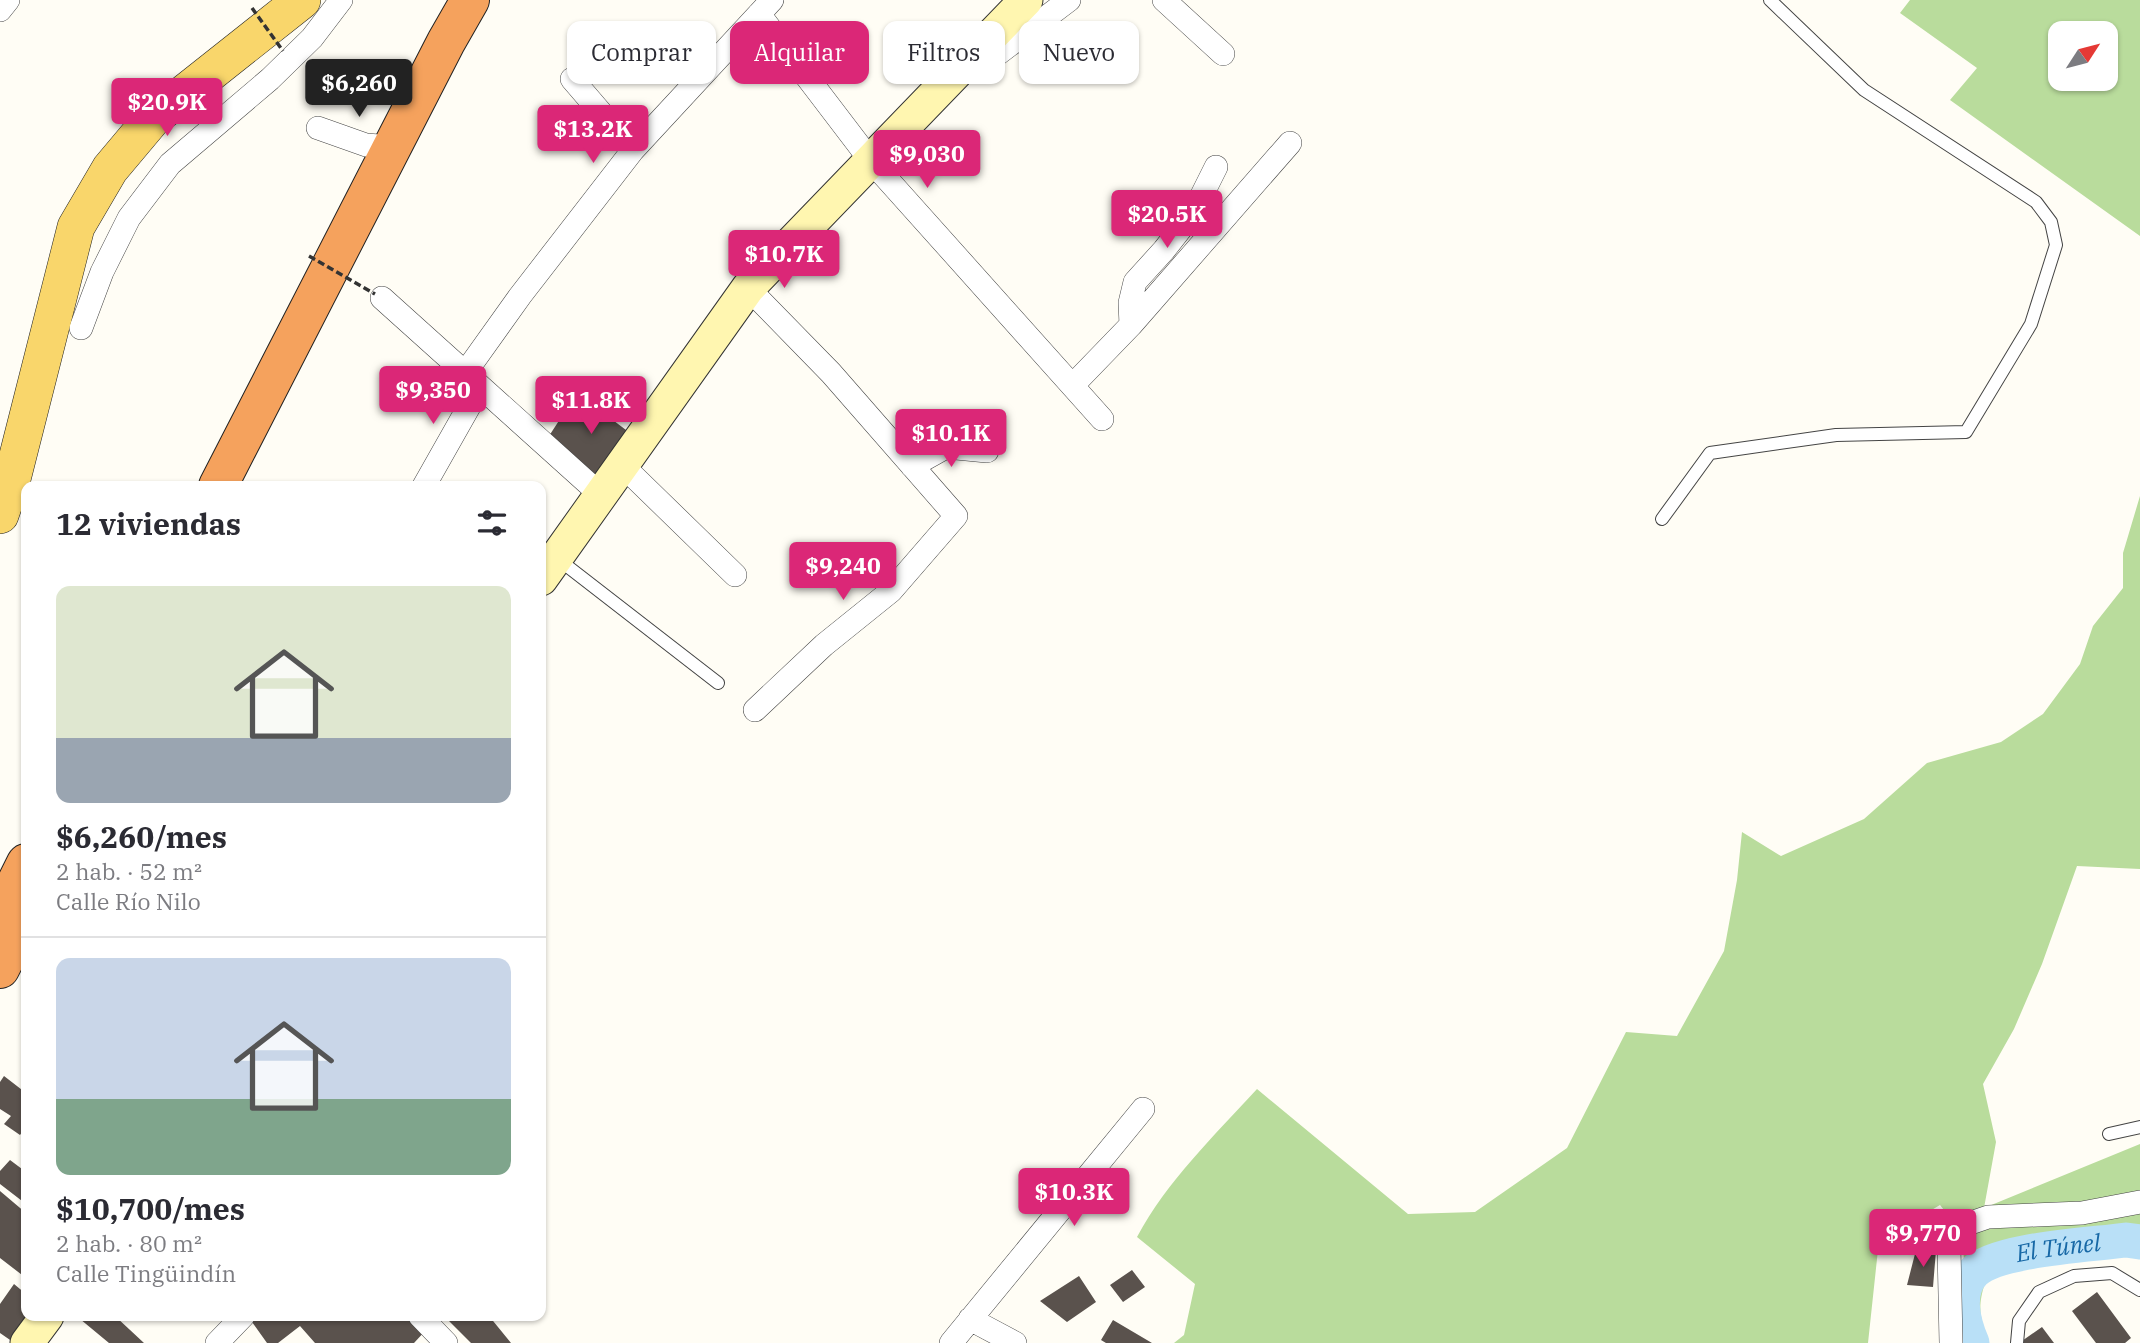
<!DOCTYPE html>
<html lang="es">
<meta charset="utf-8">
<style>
:root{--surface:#fff;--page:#f7f7f7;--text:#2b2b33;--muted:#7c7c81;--line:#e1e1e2;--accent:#db2777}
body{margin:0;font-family:"IBM Plex Serif",serif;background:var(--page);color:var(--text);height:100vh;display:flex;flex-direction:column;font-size:26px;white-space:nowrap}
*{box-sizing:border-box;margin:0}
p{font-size:23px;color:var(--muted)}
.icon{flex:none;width:38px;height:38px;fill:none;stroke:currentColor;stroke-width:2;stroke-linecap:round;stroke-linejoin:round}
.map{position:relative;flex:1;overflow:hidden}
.drawer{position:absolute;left:21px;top:481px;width:525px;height:840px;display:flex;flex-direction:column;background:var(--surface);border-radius:14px;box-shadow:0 2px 5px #0004}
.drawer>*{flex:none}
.hud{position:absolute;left:567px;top:21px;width:665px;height:63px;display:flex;gap:14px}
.needle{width:46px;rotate:54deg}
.tools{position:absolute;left:2048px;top:21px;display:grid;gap:14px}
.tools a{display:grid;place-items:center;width:70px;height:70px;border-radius:14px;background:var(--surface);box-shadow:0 2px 5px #0004;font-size:35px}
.price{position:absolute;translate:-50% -60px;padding:0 16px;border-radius:7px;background:var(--accent);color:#fff;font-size:23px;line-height:46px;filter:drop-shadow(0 2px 4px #0008)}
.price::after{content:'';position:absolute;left:50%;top:42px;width:21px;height:16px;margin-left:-10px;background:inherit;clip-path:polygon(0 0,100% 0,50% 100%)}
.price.active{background:#222;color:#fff}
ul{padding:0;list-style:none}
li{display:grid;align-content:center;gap:14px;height:371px;padding:0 35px}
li+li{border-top:2px solid var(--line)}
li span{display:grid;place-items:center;height:217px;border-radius:14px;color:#555}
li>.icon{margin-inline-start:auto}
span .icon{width:126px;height:126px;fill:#fffc;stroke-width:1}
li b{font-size:30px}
h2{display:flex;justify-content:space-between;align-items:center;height:84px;padding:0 35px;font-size:30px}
.tag{padding:0 24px;border-radius:14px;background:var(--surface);box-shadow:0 2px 5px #0004;font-size:24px;line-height:63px}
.tag.active{background:var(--accent);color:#fff}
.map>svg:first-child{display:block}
.forest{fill:#b9dc9c;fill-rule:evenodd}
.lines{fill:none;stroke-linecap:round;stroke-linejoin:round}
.river{stroke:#b9e0f7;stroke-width:35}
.building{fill:#5a524d}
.lane-casing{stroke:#444;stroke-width:14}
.street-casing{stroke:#444;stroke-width:24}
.secondary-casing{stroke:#333;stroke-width:35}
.primary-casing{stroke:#222;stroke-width:38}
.highway-casing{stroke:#222;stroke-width:40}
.lane{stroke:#fff;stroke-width:12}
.street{stroke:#fff;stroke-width:23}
.secondary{stroke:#fff6b0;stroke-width:33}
.primary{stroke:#f9d66b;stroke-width:37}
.highway{stroke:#f5a25d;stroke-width:38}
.path-bridge{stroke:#333;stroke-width:3.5;stroke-dasharray:7 3.5;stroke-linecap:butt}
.labels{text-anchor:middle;stroke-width:7;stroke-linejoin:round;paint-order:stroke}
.water-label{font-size:24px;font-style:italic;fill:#1768a6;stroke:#fff}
</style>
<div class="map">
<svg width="2140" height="1343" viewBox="0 0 2140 1343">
<rect width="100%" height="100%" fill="#fffdf5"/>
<path class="forest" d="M1910 0H2140V236L1950 100 1977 68 1900 13ZM2060 33H2105V79H2060Z
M2140 496V869L2077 866 2042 964 2014 1029 1983 1084 1996 1142 1984 1208 2140 1144V1252L2034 1267 2003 1273 1985 1283C1977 1308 1980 1318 1989 1343H1964L1954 1287 1964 1267 1963 1234 1940 1205 1913 1221 1880 1231 1868 1343H1174L1184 1335 1195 1284 1137 1237C1167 1181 1214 1136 1257 1089L1408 1214 1475 1212 1567 1148 1626 1032 1677 1036 1724 951 1737 880 1742 832 1781 856 1864 819 1927 763 2001 742 2043 714 2080 664 2093 626 2123 588V553Z"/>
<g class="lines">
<path class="river" id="s1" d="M1972 1343C1963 1322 1955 1291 1974 1272 1997 1249 2091 1245 2126 1240L2140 1242"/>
</g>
<path class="building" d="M577 393 634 436 602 480 549 436Z
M4 1076 26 1093V1127L20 1135 4 1124 11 1116 0 1109V1082Z
M10 1160 26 1172V1204L0 1184V1171Z
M0 1191 26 1213V1278L0 1258Z
M1916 1250H1936L1933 1287 1907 1285Z
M1132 1270 1145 1287 1123 1302 1110 1285Z
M1079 1276 1096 1302 1067 1322 1040 1301Z
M14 1284 26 1294V1316H30L13 1342 0 1333V1304Z
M2097 1292 2131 1338 2125 1343H2096L2072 1311Z
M83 1316H115L144 1343H109L80 1319Z
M258 1316H413L426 1330 414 1343H315L300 1326 278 1343H267L252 1322Z
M444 1316H489L511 1343H471Z
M1113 1320 1152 1343H1106L1101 1340Z
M2042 1327 2054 1343H2019Z"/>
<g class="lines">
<defs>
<path id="lane" d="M1662 519 1710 453 1836 435 1966 432 2031 324 2056 245 2051 222 2036 202 1864 90 1770 0
M558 559 718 683
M2109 1134 2140 1127
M2017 1343 2019 1321 2039 1292 2074 1276 2112 1273 2140 1290"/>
<path id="street" d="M1164 0 1223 54
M0 10 8 0
M759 14 871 161 1102 419
M967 70 991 59 1069 0
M572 79 633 150
M318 128 366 145 392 147
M748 288 831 373 956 516 891 591 824 645 755 710
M382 298 601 495
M1131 325 1130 303 1135 282 1164 250 1193 213 1216 167
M81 328 102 272 129 218 170 164 270 79 312 38 341 0
M465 373 520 296 633 150 772 0
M1073 385 1131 325 1290 143
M622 465 735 575
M912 466 946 447 987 451
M424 486 480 387
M420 1316 446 1343
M970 1319 1015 1343
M217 1343 243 1316
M951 1343 1143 1109
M1951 1343 1949 1247 1959 1227 1988 1217 2082 1213 2140 1202"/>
<path id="secondary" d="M541 579 748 288 1026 0
M27 1343 47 1316"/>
<path id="primary" d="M0 515 11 483 76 227 110 169 152 119 302 0"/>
<path id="highway" d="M218 486 446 42 470 0
M0 915 26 863
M0 969 26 918"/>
</defs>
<use href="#lane" class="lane-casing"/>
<use href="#street" class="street-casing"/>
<use href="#secondary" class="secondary-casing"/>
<use href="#primary" class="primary-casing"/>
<use href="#highway" class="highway-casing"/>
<use href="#lane" class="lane"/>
<use href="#street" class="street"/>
<use href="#secondary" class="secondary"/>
<use href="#primary" class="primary"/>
<use href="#highway" class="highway"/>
<path class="path-bridge" d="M252 8 283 51
M309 256 375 294"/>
</g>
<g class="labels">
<g class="water-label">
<text dy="8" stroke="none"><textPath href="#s1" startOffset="164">El Túnel</textPath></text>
</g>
</g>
</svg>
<div class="tools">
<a><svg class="needle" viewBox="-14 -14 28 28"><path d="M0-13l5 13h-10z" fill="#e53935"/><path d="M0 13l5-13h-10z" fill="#7c7c81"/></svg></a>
</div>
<b class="price active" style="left:359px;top:119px">$6,260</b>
<b class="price" style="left:167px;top:138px">$20.9K</b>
<b class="price" style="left:593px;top:165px">$13.2K</b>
<b class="price" style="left:927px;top:190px">$9,030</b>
<b class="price" style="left:1167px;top:250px">$20.5K</b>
<b class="price" style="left:784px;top:290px">$10.7K</b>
<b class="price" style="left:433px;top:426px">$9,350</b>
<b class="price" style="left:591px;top:436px">$11.8K</b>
<b class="price" style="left:951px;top:469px">$10.1K</b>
<b class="price" style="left:843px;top:602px">$9,240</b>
<b class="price" style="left:1074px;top:1228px">$10.3K</b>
<b class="price" style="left:1923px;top:1269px">$9,770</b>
<div class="hud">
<a class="tag">Comprar</a>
<a class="tag active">Alquilar</a>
<a class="tag">Filtros</a>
<a class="tag">Nuevo</a>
</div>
<section class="drawer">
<h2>12 viviendas<svg class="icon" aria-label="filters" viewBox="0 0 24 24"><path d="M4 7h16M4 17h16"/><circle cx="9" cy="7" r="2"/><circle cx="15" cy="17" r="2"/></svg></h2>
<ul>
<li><span style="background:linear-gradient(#dfe7d0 70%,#9aa5b1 0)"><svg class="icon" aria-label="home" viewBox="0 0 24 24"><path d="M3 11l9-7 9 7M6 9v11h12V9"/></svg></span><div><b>$6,260/mes</b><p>2 hab. · 52 m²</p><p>Calle Río Nilo</p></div></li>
<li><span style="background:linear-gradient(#c9d6e8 65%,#7fa58c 0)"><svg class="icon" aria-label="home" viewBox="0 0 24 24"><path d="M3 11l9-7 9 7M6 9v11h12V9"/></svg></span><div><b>$10,700/mes</b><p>2 hab. · 80 m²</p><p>Calle Tingüindín</p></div></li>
</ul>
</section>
</div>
